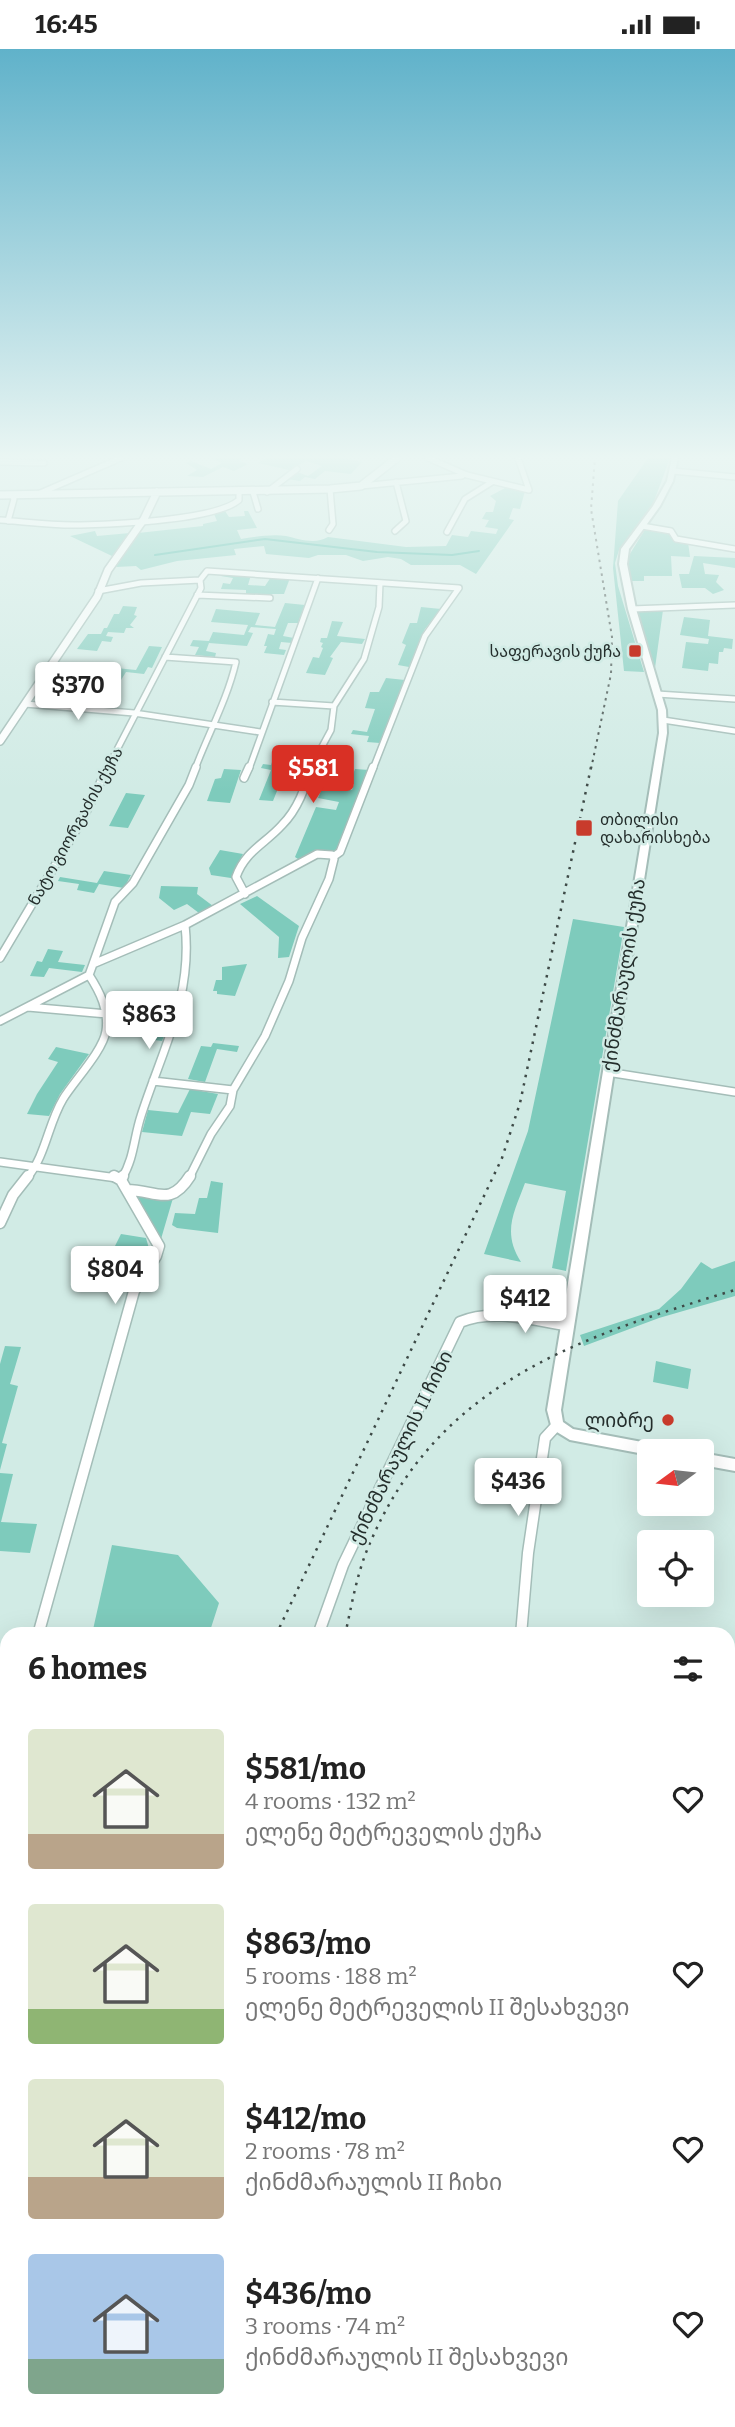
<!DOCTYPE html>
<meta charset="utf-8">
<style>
:root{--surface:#fff;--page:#f2f2f2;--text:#222;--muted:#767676;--accent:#d93025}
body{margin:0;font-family:Bitter,"Noto Sans Georgian",serif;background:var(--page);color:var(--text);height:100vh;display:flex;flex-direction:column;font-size:26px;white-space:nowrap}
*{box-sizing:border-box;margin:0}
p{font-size:23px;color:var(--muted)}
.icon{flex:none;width:38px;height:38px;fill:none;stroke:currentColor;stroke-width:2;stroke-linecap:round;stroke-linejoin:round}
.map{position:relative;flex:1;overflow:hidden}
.details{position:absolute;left:0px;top:1578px;width:735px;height:800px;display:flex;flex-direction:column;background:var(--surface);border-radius:21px 21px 0 0;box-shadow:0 7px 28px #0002}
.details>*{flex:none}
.needle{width:46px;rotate:255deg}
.fabs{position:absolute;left:637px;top:1390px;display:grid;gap:14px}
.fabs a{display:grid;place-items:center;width:77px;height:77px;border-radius:7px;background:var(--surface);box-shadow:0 7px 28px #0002;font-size:35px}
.price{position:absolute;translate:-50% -60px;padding:0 16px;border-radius:7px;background:#fff;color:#222;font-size:23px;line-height:46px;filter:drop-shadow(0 2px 4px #0008)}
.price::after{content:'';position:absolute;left:50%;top:42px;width:21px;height:16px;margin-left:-10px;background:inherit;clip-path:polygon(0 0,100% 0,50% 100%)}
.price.active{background:var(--accent);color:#fff}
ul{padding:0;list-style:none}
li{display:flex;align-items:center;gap:21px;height:175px;padding:0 28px}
li span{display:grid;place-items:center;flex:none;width:196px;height:140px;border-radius:7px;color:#555}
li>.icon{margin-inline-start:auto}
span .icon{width:84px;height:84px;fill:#fffc;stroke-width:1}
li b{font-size:30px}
h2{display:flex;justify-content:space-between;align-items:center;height:84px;padding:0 28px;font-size:30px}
.status{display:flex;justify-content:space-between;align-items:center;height:49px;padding:0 35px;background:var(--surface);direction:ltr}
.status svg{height:19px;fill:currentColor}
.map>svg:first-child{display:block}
.green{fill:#7ecbbc}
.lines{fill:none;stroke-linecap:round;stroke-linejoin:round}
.stream-far2{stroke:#34b09c;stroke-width:2}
.stream-far1{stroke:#34b09c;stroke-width:2.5}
.stream{stroke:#34b09c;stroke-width:3.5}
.minor-far3-casing{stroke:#a4bdb8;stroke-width:8}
.minor-far2-casing{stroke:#a4bdb8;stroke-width:10}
.minor-far1-casing{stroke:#a4bdb8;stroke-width:13}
.minor-casing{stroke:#a4bdb8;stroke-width:17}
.tertiary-casing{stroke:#a4bdb8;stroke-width:10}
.secondary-casing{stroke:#a4bdb8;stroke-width:4}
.minor-far3{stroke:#fff;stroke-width:5}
.minor-far2{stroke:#fff;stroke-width:7}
.minor-far1{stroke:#fff;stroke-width:10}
.minor{stroke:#fff;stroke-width:13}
.tertiary{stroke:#fff;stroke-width:7}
.secondary{fill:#fff;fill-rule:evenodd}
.rail-far2{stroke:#3e4a47;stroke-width:2;stroke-dasharray:2.5 4.5;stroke-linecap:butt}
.rail-far1{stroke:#3e4a47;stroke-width:2.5;stroke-dasharray:2.5 6;stroke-linecap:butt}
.rail{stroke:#3e4a47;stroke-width:3.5;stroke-dasharray:5 10;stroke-linecap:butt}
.poi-dot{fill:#c83b2c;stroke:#d1ebe5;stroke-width:2.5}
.labels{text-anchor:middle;stroke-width:5;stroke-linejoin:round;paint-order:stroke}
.far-poi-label{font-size:16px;fill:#242e2c;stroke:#d1ebe5;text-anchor:end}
.far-street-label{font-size:16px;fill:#242e2c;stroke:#d1ebe5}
.street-label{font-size:19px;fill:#242e2c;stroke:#d1ebe5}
.poi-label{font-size:19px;fill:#242e2c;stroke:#d1ebe5;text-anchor:end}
</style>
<div class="status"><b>16:45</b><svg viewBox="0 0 49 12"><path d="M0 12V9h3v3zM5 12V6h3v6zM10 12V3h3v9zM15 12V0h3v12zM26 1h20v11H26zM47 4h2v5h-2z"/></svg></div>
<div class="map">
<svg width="735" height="2378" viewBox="0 0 735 2378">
<rect width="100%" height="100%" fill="#d1ebe5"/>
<path class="green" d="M216 409H243L239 412 248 415 234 422 223 418 203 428 187 427 197 421 186 414 191 412 211 420 222 414 213 410Z
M266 409H343L362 413 351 425 325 422 315 430 305 428 300 432 287 430 297 423 308 427 322 417 306 412 289 421 258 414Z
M648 409H670L653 455 619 501 615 514 618 537 644 623 624 622 613 519 618 452Z
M507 438 525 442 520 460 513 459 509 470 514 471 476 525 460 516H411L401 510 388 508 363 512 346 506H318L309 509 266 505 264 497 234 500 236 506 177 512 141 521 136 517 116 518 138 484 203 477V475L217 472 214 465 225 462 229 468 245 467 244 462H248L257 479 237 481 241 490C255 488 271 485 286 487 299 490 315 496 328 488L406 498 446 497 452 486 468 488 471 482 496 485 498 480 485 478 489 471 482 470 486 463H493L496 452 490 447Z
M646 479 670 484 672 490 688 493 690 508 671 507 672 527H644V532H629L628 508Z
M95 482 97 487 130 484 112 507 70 487Z
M694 507 735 509V519L703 514 705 525 719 526 716 533 724 541 713 545 705 539H682L679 525H689Z
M223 524 251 526 248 536 265 537 271 528 290 529 284 545H272L271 548 246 546V541L221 540 223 534 230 535 233 529 221 527Z
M285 554 305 556 298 574H288L283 587 294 589 292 594 281 593 279 600 286 601 284 606 264 604 267 597H264L268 585 274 586 276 580 251 578 248 583 253 584 247 597 209 594 206 602 216 604 215 608 195 606 199 598 190 597 193 591 209 592 213 583 244 586 248 576 211 573 216 560 260 564 255 576 275 578Z
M123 557 137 558 134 566 137 567 130 576 134 579H126L124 584 108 583 106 587 113 588 111 593 102 592 97 602 77 600 88 585H101L104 579H107L114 565H119Z
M421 558 441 560 425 580 409 618 398 616 406 596 402 594 410 574H417Z
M663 561 655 619 638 563Z
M684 568 710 571 708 587 733 590 732 600 724 599 723 603H719L718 615 709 614 708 622 682 619 686 593 708 595 709 590 680 586Z
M332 572 343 573 337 587 365 590 362 595 341 593 330 608 333 609 325 626 306 624 313 608 319 609 323 599 321 598 323 594 320 593 321 589H327Z
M149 597 162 598 152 619 148 618 144 625 126 623 121 631 91 628 88 634H81L83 629 56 627 61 619 93 622 96 617 136 621Z
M386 629 405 631 380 694 367 693 369 687 351 685 353 681 367 683 375 660 365 659 370 643H379Z
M273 710 287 712 286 717 308 720 303 734 281 732 273 752 259 751 271 721 261 719 263 715 271 716Z
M224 720 241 721 230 754 207 752 215 730 221 729Z
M355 720 369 721 338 802 316 803 301 812 295 808 316 758 336 761 339 753 318 749 323 737 352 741 354 735 342 733 344 727 352 728Z
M126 744 145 746 128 779 109 777Z
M220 801 243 805 231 829 211 826 209 819Z
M104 822 131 826 124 839 99 835 94 844 77 841 79 835 58 832 60 828 97 834Z
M161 837 198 838 197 845 213 857 199 864 187 855 174 861 159 849Z
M257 847 299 877 289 908 278 909 279 888 240 855Z
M573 870 624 878 566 1222 552 1219 566 1142 525 1134C514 1164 502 1183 521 1213L484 1205 528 1082Z
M48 900 63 902 58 913 85 916 82 923 49 919 44 928 30 927 37 912 42 913Z
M247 915 235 947 217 945V942H213L216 931H222V918Z
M163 950 178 952 162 992 147 990Z
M213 994 239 997 237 1003 217 1000 205 1033 188 1030 201 997 211 998Z
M56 998 89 1005 60 1045 49 1067 27 1065 37 1045 58 1013 48 1010Z
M190 1040 218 1045 210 1065 191 1063 182 1087 142 1083 148 1061 178 1064Z
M211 1132 223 1134 218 1184 177 1179 172 1176 175 1164 195 1165 199 1149H207Z
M133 1145 173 1149 161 1190 159 1189Z
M121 1185 146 1189 150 1203 131 1230 101 1225Z
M735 1212V1247L659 1269 584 1297 580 1286 659 1260 681 1240 701 1213 712 1220Z
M5 1297 21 1298 10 1335 18 1337 2 1394 7 1395 0 1421V1315Z
M656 1312 691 1320 688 1340 653 1333Z
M0 1424 13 1425 1 1473 37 1475 30 1504 0 1502Z
M112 1496 178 1506 219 1554 209 1585H92Z
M7 2136V2247L0 2270V2157Z"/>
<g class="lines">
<path class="stream-far2" d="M155 506 265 490 377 503 452 506 479 502"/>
<path class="stream-far1" d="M0 1641H7"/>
<path class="stream" d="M0 2252 7 2229"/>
<defs>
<path id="minor-far3" d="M428 409 467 426 529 441 518 409
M0 413 44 414
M673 422 735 428
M361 437 462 427
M253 443 258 460
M267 443 297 420
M38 445 121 409
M0 471C27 473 54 477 81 476 115 475 216 471 239 451V443
M8 472 14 450 12 446
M642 477 671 482 676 490 735 500
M329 481 333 475 330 440
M395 482 406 472 396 433
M447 483 465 450 492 433
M98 542 141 534 200 531 207 522 459 539 425 587 373 720
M197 546 270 549
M632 560 735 556
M165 608 236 613C227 651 209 683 195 720
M657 645 735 650
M272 653 334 657
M25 655 134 664 260 683
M663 671 735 682
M107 720 201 539 200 531
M249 720 318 529
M310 720 331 681 334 657 364 610 379 558 380 534"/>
<path id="minor-far2" d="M244 729 249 718
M333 808 340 803 373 718
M245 845 236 828C245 802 265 795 282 776 298 760 305 739 311 718
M0 909 82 771 108 718
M93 915 115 853 133 834 189 736 196 718
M28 958 107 965
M0 972 89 926 93 915 185 876 317 805 332 806 334 810 329 830 302 889 289 932 265 987 233 1041 230 1057 211 1085 189 1129
M607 1023 735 1043
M153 1032 233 1041
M0 1113 117 1129
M27 1129C46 1106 48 1075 63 1050 74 1032 103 1002 106 982 109 961 100 943 89 926
M122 1129C134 1110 134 1088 141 1067 162 1001 193 948 185 876"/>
<path id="minor-far1" d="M121 1131 123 1127
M127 1141C156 1141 170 1159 190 1127
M0 1174 13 1146 28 1127
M38 1586 134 1242 156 1207 159 1197 121 1131 114 1127
M318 1586 343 1516 460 1273C493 1259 532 1271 566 1276
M521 1586 528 1504 545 1389 557 1376"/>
<path id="minor" d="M0 1767 7 1749
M0 2111 7 2090
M473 2371V2378"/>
<path id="tertiary" d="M0 446 330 440 361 437 397 409
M0 692 97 548 108 521 144 470 157 443"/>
<path id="secondary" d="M672 409H678L673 432 660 457 629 500 627 515 636 560 666 661 667 684 561 1361 563 1373 573 1380 658 1396 663 1398 665 1402H649V1406L570 1391 552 1380 547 1361 659 684 658 661 628 560 619 515 621 500 653 457 667 432Z
M702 1404 735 1410V1422L702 1416Z"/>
</defs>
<use href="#minor-far3" class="minor-far3-casing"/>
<use href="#minor-far2" class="minor-far2-casing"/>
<use href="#minor-far1" class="minor-far1-casing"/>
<use href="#minor" class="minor-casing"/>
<use href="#tertiary" class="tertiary-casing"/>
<use href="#secondary" class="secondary-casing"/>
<use href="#minor-far3" class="minor-far3"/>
<use href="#minor-far2" class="minor-far2"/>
<use href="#minor-far1" class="minor-far1"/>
<use href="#minor" class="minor"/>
<use href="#tertiary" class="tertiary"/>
<use href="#secondary" class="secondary"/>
<path class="rail-far2" d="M591 720 611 625 612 588 591 460 595 409"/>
<path class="rail-far1" d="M276 1586 502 1109 520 1054 591 718
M345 1586C352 1555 357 1523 370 1494 439 1333 580 1288 735 1241"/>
<path class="rail" d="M248 2371V2378
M4 2378 7 2368
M18 2378 20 2371
M56 2378 58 2371
M175 2378 177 2371
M271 2378 272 2371"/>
</g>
<linearGradient id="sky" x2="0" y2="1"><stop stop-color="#60b2ca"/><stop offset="0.55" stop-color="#eaf6f3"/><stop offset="1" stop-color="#eaf6f3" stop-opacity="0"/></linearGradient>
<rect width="735" height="742" fill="url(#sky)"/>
<g class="poi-dot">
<rect x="628" y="595" width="14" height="14" rx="3.5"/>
<rect x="575" y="770" width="18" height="18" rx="3.5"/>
<circle cx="668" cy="1371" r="7"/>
</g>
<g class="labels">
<g class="far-poi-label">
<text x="621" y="608">საფერავის ქუჩა</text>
<text x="600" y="776" text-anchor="start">თბილისი<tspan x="600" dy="18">დახარისხება</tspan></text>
</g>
<g class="far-street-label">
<text transform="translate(75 777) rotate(-61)" y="6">ნატო გიორგაძის ქუჩა</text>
</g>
<g class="street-label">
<text transform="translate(623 926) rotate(-81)" y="7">ქინძმარაულის ქუჩა</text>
<text transform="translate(400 1398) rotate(-64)" y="7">ქინძმარაულის II ჩიხი</text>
</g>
<g class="poi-label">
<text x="654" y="1378">ლიბრე</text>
</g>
</g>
</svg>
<div class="fabs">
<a><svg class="needle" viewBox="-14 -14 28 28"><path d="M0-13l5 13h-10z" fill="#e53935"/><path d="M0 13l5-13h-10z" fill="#767676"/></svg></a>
<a><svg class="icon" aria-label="locate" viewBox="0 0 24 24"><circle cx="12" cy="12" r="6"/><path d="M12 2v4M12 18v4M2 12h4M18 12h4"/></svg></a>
</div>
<b class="price" style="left:78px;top:673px">$370</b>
<b class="price active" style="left:313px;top:756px">$581</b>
<b class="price" style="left:149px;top:1002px">$863</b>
<b class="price" style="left:115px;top:1257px">$804</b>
<b class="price" style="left:525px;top:1286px">$412</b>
<b class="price" style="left:518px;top:1469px">$436</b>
<section class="details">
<h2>6 homes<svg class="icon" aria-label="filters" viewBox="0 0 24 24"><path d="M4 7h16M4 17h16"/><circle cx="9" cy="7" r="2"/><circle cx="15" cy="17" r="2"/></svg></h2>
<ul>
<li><span style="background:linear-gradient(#dfe7d0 75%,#b9a48a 0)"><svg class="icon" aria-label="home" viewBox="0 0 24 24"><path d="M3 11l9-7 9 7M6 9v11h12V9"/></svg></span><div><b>$581/mo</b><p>4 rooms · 132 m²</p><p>ელენე მეტრეველის ქუჩა</p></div><svg class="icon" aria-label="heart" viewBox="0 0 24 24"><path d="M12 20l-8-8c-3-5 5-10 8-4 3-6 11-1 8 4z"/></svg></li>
<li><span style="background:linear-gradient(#dfe7d0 75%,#8fb573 0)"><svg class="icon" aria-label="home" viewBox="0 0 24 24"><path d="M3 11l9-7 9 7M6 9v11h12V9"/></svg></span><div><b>$863/mo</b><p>5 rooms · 188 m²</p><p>ელენე მეტრეველის II შესახვევი</p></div><svg class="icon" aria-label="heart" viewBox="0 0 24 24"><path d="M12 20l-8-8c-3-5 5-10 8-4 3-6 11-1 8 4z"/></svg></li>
<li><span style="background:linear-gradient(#dfe7d0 70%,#b9a48a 0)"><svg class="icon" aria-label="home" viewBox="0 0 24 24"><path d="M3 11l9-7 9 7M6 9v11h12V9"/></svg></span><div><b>$412/mo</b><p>2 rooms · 78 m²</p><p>ქინძმარაულის II ჩიხი</p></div><svg class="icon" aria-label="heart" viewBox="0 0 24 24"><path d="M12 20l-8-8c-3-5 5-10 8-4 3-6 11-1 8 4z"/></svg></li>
<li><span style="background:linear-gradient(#a9c7e8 75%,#7fa58c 0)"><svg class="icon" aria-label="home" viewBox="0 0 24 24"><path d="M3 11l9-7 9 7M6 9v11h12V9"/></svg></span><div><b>$436/mo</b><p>3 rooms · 74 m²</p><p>ქინძმარაულის II შესახვევი</p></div><svg class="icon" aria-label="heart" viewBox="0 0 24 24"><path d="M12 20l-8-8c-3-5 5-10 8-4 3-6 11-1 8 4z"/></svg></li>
</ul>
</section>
</div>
